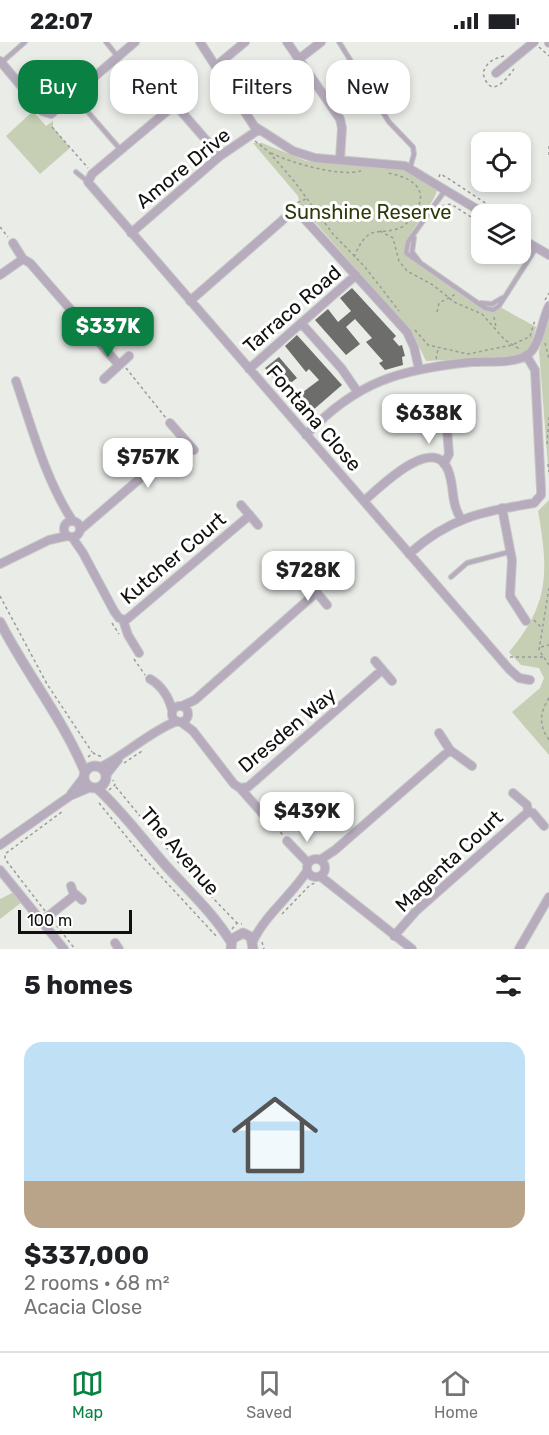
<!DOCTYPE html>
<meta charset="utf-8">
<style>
:root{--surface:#fff;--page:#f6f6f6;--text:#202124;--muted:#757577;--line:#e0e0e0;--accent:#0b8043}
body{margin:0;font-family:Rubik,sans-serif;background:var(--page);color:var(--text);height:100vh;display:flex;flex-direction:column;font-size:22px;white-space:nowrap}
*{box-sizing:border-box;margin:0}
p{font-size:20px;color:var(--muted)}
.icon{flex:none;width:33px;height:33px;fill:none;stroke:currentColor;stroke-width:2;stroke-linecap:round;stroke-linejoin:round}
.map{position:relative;height:907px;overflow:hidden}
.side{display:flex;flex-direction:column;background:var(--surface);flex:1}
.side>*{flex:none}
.banner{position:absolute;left:18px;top:18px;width:513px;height:54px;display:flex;gap:12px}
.fabs{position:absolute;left:471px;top:90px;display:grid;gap:12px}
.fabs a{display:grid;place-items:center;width:60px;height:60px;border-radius:12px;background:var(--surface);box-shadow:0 3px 9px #0003;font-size:30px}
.scale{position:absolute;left:18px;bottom:15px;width:114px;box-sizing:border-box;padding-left:6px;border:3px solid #10100f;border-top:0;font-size:16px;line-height:21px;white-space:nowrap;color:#10100f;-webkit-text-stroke:4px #fff;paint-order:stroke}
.price{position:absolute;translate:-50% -51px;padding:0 14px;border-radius:12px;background:#fff;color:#222;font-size:20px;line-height:39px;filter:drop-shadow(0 2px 3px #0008)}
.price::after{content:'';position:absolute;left:50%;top:36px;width:18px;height:14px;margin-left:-9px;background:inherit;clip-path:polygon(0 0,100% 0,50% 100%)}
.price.current{background:var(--accent);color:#fff}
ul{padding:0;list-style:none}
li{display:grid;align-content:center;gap:12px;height:318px;padding:0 24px}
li+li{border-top:2px solid var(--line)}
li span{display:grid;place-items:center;height:186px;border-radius:18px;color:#555}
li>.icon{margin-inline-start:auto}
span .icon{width:108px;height:108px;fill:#fffc;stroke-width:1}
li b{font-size:26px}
h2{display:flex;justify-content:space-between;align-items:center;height:72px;padding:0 24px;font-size:26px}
.chip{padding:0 21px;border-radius:18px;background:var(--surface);box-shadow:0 3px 9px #0003;font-size:21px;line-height:54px}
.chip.current{background:var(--accent);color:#fff}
.status{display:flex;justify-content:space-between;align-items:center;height:42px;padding:0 30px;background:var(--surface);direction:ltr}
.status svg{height:16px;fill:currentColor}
.tabs{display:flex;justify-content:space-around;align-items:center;height:84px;border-top:2px solid var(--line);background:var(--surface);font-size:16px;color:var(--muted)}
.tabs a{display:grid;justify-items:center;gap:3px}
.tabs .current{color:var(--accent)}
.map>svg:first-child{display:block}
.green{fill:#c6ceb4}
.building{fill:#6d6e6b}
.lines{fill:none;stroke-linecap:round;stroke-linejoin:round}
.service-casing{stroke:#c7c9c5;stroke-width:6}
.minor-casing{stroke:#c7c9c5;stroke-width:10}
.tertiary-casing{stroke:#c7c9c5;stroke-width:11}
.path{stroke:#9b9c99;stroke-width:1.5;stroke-dasharray:3 3;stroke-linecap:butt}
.service{stroke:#b7acbd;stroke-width:4}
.minor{stroke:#b7acbd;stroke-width:8}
.tertiary{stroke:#b7acbd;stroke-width:9}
.labels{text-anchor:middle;stroke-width:6;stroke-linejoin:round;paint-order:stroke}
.street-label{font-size:20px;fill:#10100f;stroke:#fff}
.park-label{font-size:20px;fill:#2f3a0b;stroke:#fff}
</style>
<div class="status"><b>22:07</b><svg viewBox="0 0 49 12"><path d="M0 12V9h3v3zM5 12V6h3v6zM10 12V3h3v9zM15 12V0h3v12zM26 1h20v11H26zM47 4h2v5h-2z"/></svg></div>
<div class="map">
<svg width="549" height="907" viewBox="0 0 549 907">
<rect width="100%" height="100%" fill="#eaece8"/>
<path class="green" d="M33 69 46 84 53 79V85L70 106 40 132 6 94Z
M253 101H262L306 119 403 127 438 145C434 166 400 196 405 213L485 268 495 270 500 265 536 285 530 307 518 314 426 319 413 292 300 163 298 154Z
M549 278V436L539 309Z
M549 458V713L512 670 540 646 544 636 539 626 521 623 509 610C549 563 549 530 538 469Z
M14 850 22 860 0 877V857Z"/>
<path class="building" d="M352 246 396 294 393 297 399 304 402 303 405 314 402 315 403 323 385 328 379 321 383 319 366 300 372 296 355 277 346 285 360 302 346 313 315 278 328 267 338 280 351 269 340 256Z
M297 293 342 343 305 375 291 359 319 338 309 327 306 330 285 304Z
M279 315 297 336 288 343 286 339 280 344 265 326Z"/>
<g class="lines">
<defs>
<path id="service" d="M106 0 118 15
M339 0 389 80 413 105 414 112 410 126
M1 21 25 0
M74 54 120 107
M76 130 87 139
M446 147 408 200 406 211 485 266 493 268 499 264 536 206
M414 196 412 210 419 219
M481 261 492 262 502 256
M451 535 467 521 509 510"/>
<path id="minor" d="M200 0 254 84 293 109 315 116 405 124 485 172
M287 0 340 77 342 86 340 117
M549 0V1
M299 17 321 0
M0 19 42 69 51 72 135 0
M216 24 245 0
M496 31 534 0
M220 114 180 68 172 65 92 132 88 140 509 627 519 636 530 638
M131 191 220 114 258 88
M520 196 549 213
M13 201 23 217
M0 233 23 217 30 221 119 323
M190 259 285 176 295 170 300 172 407 290 414 305 419 327
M301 281 342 327 357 349
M249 327 356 233
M104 337 129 314
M16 339C32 386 45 436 72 478
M170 381 194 408
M306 393C357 339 401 327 472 320 488 319 513 322 527 313 540 305 542 277 549 264
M444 422 449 412 447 388
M364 459C378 447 433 391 448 428 455 445 450 459 461 477
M241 463 258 483
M502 466 512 518 510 554 526 579
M64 487a8 8 0 1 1 16 0a8 8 0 1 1-16 0Z
M80 488 185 398
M72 495 83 511 114 569 119 576 126 578 250 473
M409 512C450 475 482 470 534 461L541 453V447L535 328 526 313
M0 522 49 498 67 494
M308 540 327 563
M123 578 128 593 139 611
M375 619 392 639
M150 637C161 643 169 655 172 668
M182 664 195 658 317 550
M172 672a8 8 0 1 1 16 0a8 8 0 1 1-16 0Z
M181 680 193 689 234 742 240 746 248 745 382 628
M439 691 450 708 472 724
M101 725C127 712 149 690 177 679
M106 733 118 718
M240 746 270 780
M71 752 84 735
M528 770 533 771 544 784
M287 799 308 821
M0 803 70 754 91 745
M307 826a9 9 0 1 1 18 0a9 9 0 1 1-18 0Z
M320 818 335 808 450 708
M0 828 64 907
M320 834 412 907
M71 844 73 850 82 858
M42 879 75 853
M394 894 416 869 528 770 527 763 513 751
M253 899C266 872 291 854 307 829
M115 901 119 907
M519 907 549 855"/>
<path id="tertiary" d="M0 580C26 631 63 677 85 730
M84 735a11 11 0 1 1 22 0a11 11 0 1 1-22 0Z
M97 746C123 770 144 799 168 826 190 850 214 872 231 900
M231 907 232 897 243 891 251 895 253 907"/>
</defs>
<use href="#service" class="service-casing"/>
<use href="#minor" class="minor-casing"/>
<use href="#tertiary" class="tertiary-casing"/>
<path class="path" d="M539 5 549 14
M504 14C494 17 487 19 483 31 490 58 505 39 514 27
M52 85 88 126
M255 99 269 110 294 139 333 192 365 225 399 269
M549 104V115
M271 111C291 121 340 135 361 129
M439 135 440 132 446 135 502 172
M292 163 306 157
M442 164 451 162 482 182
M0 185 8 195
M520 185 530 192 529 194
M380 189 393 196 399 219 407 229 433 243 454 260 482 272 505 298 521 308
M354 215C370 177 378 197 404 184 432 156 423 137 387 131
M545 258 549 251
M437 270 439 261 456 252
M494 275 496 285
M415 288 428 303 468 312 512 303 531 294
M530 294 535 278
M545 301 549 317
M436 317 438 307
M126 326 166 376
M547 402 549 375
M548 422 549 430
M549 546 539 608 549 623
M0 554 47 642 92 710
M534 578 541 585
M112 581 119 592
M541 605 549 603
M510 615H543
M134 617 145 633
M549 656C539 672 539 683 549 698
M88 715 93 711 102 715
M124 721 142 709
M116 745 178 820 237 881
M109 748 115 743 113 738
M99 761 143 815 217 895
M276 786 283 793
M45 869 5 817V812L63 769
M282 872 310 843 315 841
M53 879 75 907
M232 887 237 881 242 882
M262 900 264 907"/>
<use href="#service" class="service"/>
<use href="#minor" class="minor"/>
<use href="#tertiary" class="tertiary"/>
</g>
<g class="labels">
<g class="street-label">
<text transform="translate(183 126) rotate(-39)" y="7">Amore Drive</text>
<text transform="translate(292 267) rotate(-41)" y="7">Tarraco Road</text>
<text transform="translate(314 376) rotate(49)" y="7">Fontana Close</text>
<text transform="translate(173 516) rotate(-40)" y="7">Kutcher Court</text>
<text transform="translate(287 688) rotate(-40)" y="7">Dresden Way</text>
<text transform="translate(180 809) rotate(49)" y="7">The Avenue</text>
<text transform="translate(449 819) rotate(-43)" y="7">Magenta Court</text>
</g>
<g class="park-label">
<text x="368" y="177">Sunshine Reserve</text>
</g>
</g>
</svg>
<div class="fabs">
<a><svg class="icon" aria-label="locate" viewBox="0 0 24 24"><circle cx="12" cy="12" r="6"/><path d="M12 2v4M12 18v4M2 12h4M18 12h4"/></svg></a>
<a><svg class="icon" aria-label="layers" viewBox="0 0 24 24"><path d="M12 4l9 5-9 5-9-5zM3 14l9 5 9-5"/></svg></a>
</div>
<div class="scale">100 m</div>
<b class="price current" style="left:108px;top:316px">$337K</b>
<b class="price" style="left:429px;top:403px">$638K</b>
<b class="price" style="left:148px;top:447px">$757K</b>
<b class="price" style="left:308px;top:560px">$728K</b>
<b class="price" style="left:307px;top:801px">$439K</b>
<div class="banner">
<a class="chip current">Buy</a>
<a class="chip">Rent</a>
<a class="chip">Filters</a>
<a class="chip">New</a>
</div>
</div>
<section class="side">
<h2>5 homes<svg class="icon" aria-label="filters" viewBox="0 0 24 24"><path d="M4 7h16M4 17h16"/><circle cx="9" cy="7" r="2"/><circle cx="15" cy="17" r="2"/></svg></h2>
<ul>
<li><span style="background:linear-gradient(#bfe0f5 75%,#b9a48a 0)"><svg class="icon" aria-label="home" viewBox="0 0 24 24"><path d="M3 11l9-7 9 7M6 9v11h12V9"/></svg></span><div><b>$337,000</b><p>2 rooms · 68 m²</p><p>Acacia Close</p></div></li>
</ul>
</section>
<nav class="tabs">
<a class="current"><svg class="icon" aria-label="map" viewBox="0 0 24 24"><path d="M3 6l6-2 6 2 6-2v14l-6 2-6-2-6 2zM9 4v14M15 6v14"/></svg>Map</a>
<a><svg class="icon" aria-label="saved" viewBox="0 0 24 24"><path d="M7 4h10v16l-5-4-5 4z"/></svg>Saved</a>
<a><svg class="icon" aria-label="home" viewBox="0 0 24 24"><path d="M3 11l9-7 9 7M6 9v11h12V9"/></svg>Home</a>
</nav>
